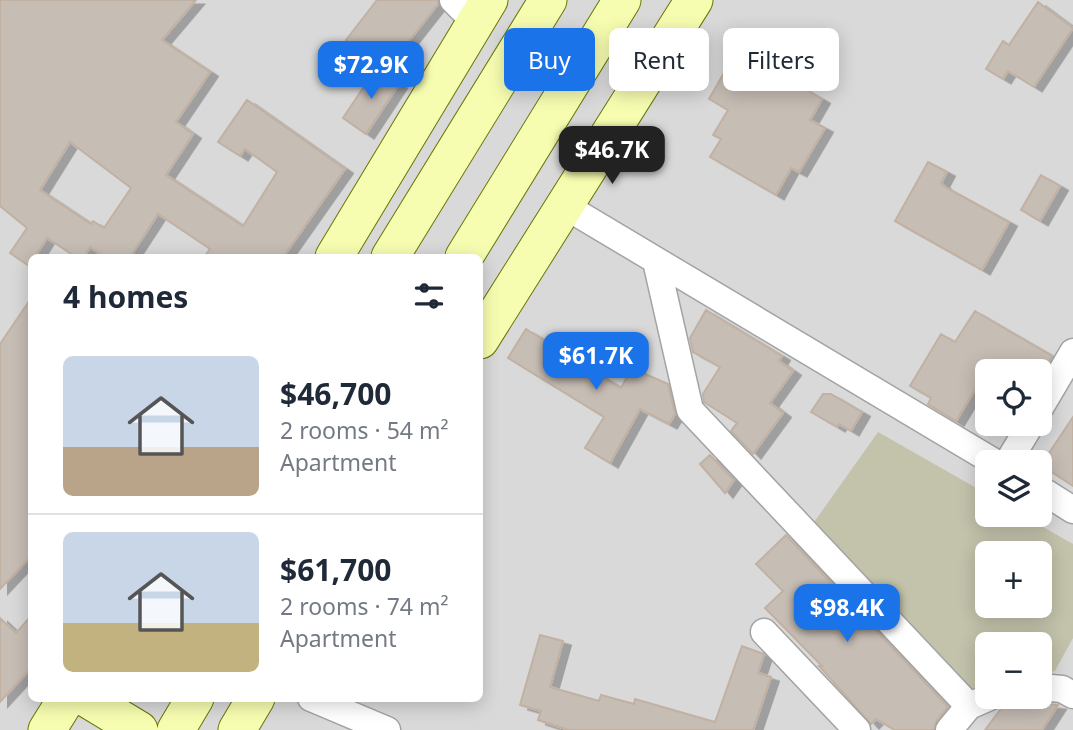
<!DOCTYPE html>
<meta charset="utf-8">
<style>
:root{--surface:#fff;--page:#f6f6f7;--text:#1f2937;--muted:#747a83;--line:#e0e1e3;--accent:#1a73e8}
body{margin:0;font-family:"Noto Sans",sans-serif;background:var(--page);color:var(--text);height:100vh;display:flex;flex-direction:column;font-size:26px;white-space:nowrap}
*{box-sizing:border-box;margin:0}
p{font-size:23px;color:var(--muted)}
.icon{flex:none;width:38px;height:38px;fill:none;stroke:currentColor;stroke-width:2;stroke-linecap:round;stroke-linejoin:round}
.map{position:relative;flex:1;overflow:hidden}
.drawer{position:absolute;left:28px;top:254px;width:455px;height:448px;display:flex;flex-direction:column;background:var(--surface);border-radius:10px;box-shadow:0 4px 18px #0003}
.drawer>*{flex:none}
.hud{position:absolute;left:504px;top:28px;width:464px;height:63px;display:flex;gap:14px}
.controls{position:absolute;left:975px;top:359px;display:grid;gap:14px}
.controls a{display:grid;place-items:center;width:77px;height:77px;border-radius:10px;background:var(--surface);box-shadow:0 4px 18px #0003;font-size:35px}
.price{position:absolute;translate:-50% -60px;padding:0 16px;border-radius:14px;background:var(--accent);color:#fff;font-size:23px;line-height:46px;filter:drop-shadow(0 2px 4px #0008)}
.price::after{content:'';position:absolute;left:50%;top:42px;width:21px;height:16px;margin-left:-10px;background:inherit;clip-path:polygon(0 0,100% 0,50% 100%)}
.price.on{background:#222;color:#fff}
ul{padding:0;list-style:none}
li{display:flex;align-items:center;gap:21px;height:175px;padding:0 35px}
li+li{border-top:2px solid var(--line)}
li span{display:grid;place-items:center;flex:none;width:196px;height:140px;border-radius:10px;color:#555}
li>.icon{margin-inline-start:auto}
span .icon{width:84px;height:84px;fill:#fffc;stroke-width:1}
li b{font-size:30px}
h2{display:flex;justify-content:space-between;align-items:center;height:84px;padding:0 35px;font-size:30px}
.tag{padding:0 24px;border-radius:10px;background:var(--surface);box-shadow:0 4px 18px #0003;font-size:24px;line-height:63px}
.tag.on{background:var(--accent);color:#fff}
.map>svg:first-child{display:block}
.residential{fill:#dad9d9;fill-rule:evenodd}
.construction{fill:#c3c3ac;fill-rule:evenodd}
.building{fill:#c6bdb4;stroke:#c1b1a3;stroke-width:2;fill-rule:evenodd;filter:url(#shadow)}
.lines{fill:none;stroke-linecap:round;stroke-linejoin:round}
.street-casing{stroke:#a3a3a3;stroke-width:29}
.secondary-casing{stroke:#670;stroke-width:39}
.street{stroke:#fff;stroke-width:26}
.secondary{stroke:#f7fdb0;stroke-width:37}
</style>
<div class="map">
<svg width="1073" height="730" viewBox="0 0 1073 730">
<defs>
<filter id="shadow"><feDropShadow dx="8" dy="4.5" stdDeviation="0" flood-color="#0004"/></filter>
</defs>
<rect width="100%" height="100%" fill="#eeeae1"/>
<path class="residential" d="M0 0H1073V730H0ZM32 257H480V698H32ZM987 371H1040V424H987ZM987 462H1040V514H987ZM987 553H1040V606H987ZM987 644H1040V696H987Z"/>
<path class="construction" d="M878 432 987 494V514L1022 515 1073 544V638L1055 671 1040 675V644H987V685L967 690 812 525ZM987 553H1040V606H987Z"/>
<path class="building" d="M0 0H196L162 40 210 72 176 122 193 134 166 175 243 226 277 172 245 149 240 156 218 142 247 100 345 169 283 257H204L210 249 158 214 130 257H105L90 247 84 257H76L47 238 29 266 10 253 27 228 0 206ZM70 142 131 188 104 228 93 221 91 224 40 190Z
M377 0H438V4L386 70 346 40Z
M1038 2 1073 28 1034 87 1008 71 1003 79 986 69 1003 41 1009 45Z
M744 53 822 99 810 120 825 128 799 172 791 168 776 195 710 157 721 139 713 135 728 110 709 99 725 71 732 75Z
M376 69 399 84 366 134 343 118Z
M928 162 947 172 941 183 945 187 1009 222 982 270 895 221Z
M1041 175 1060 186 1040 221 1021 210Z
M32 297V555L0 589V344Z
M706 310 782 356 779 361 793 371 770 403 783 413 753 454 731 431 737 423 704 402 703 394 720 367 693 352 690 338Z
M975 311 1052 356 1044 371H986L956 421 928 404 931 398 910 386 941 334 955 342Z
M526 329 621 388 632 368 668 384 675 414 669 424 640 409 610 463 585 448 604 417 508 358Z
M823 394H831L862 412 851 431 839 424 837 427 811 412Z
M1073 417V486L1041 465Z
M710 455 734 480 725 493 700 464Z
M786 535 948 707 937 720 934 730H895L876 719 871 724 819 666H822L765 608 783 591 756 564Z
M32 615V667L0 702V618L16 633Z
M540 635 563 641 550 687 599 701 601 695 634 704 635 699 715 722 742 646 764 654 758 673 771 677 753 730H569L538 720 541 711 520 705Z
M1028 696 1038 703 1058 705 1042 730H985L1006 702Z"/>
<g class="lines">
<defs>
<path id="street" d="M453 0 475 22
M565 206 994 462
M656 261 690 410 969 706
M1040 408 1073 352
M1008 462 1031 424
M1040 489 1073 510
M764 632 857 730
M1040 687 1062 689 1073 695
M311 698 387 730
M949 730 969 706 992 696"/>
<path id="secondary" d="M334 257 489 0
M390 257 548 0
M464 257 622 0
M480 340 694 0
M86 698 139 730
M47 730 67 698
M176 730 195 698
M237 730 256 698"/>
</defs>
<use href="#street" class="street-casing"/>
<use href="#secondary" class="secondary-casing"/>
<use href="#street" class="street"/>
<use href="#secondary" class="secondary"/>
</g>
</svg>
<div class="controls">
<a><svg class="icon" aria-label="locate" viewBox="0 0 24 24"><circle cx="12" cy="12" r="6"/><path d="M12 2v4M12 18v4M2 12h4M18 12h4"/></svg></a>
<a><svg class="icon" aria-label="layers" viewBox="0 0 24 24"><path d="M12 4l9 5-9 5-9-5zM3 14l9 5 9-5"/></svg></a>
<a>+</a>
<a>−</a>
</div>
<b class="price" style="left:371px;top:101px">$72.9K</b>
<b class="price on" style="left:612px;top:186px">$46.7K</b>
<b class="price" style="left:596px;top:392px">$61.7K</b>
<b class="price" style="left:847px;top:644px">$98.4K</b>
<div class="hud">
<a class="tag on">Buy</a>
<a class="tag">Rent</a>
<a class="tag">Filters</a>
</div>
<section class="drawer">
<h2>4 homes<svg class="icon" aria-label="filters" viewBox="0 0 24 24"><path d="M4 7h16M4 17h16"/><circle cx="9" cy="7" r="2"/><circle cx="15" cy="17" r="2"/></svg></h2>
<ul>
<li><span style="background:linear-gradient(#c9d6e8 65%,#b9a48a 0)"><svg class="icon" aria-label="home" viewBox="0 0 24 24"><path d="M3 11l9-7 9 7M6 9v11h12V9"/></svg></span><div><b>$46,700</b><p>2 rooms · 54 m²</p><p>Apartment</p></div></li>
<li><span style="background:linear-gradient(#c9d6e8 65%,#c2b280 0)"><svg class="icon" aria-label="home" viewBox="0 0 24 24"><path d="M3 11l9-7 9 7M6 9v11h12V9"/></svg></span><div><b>$61,700</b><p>2 rooms · 74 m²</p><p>Apartment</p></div></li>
</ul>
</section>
</div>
